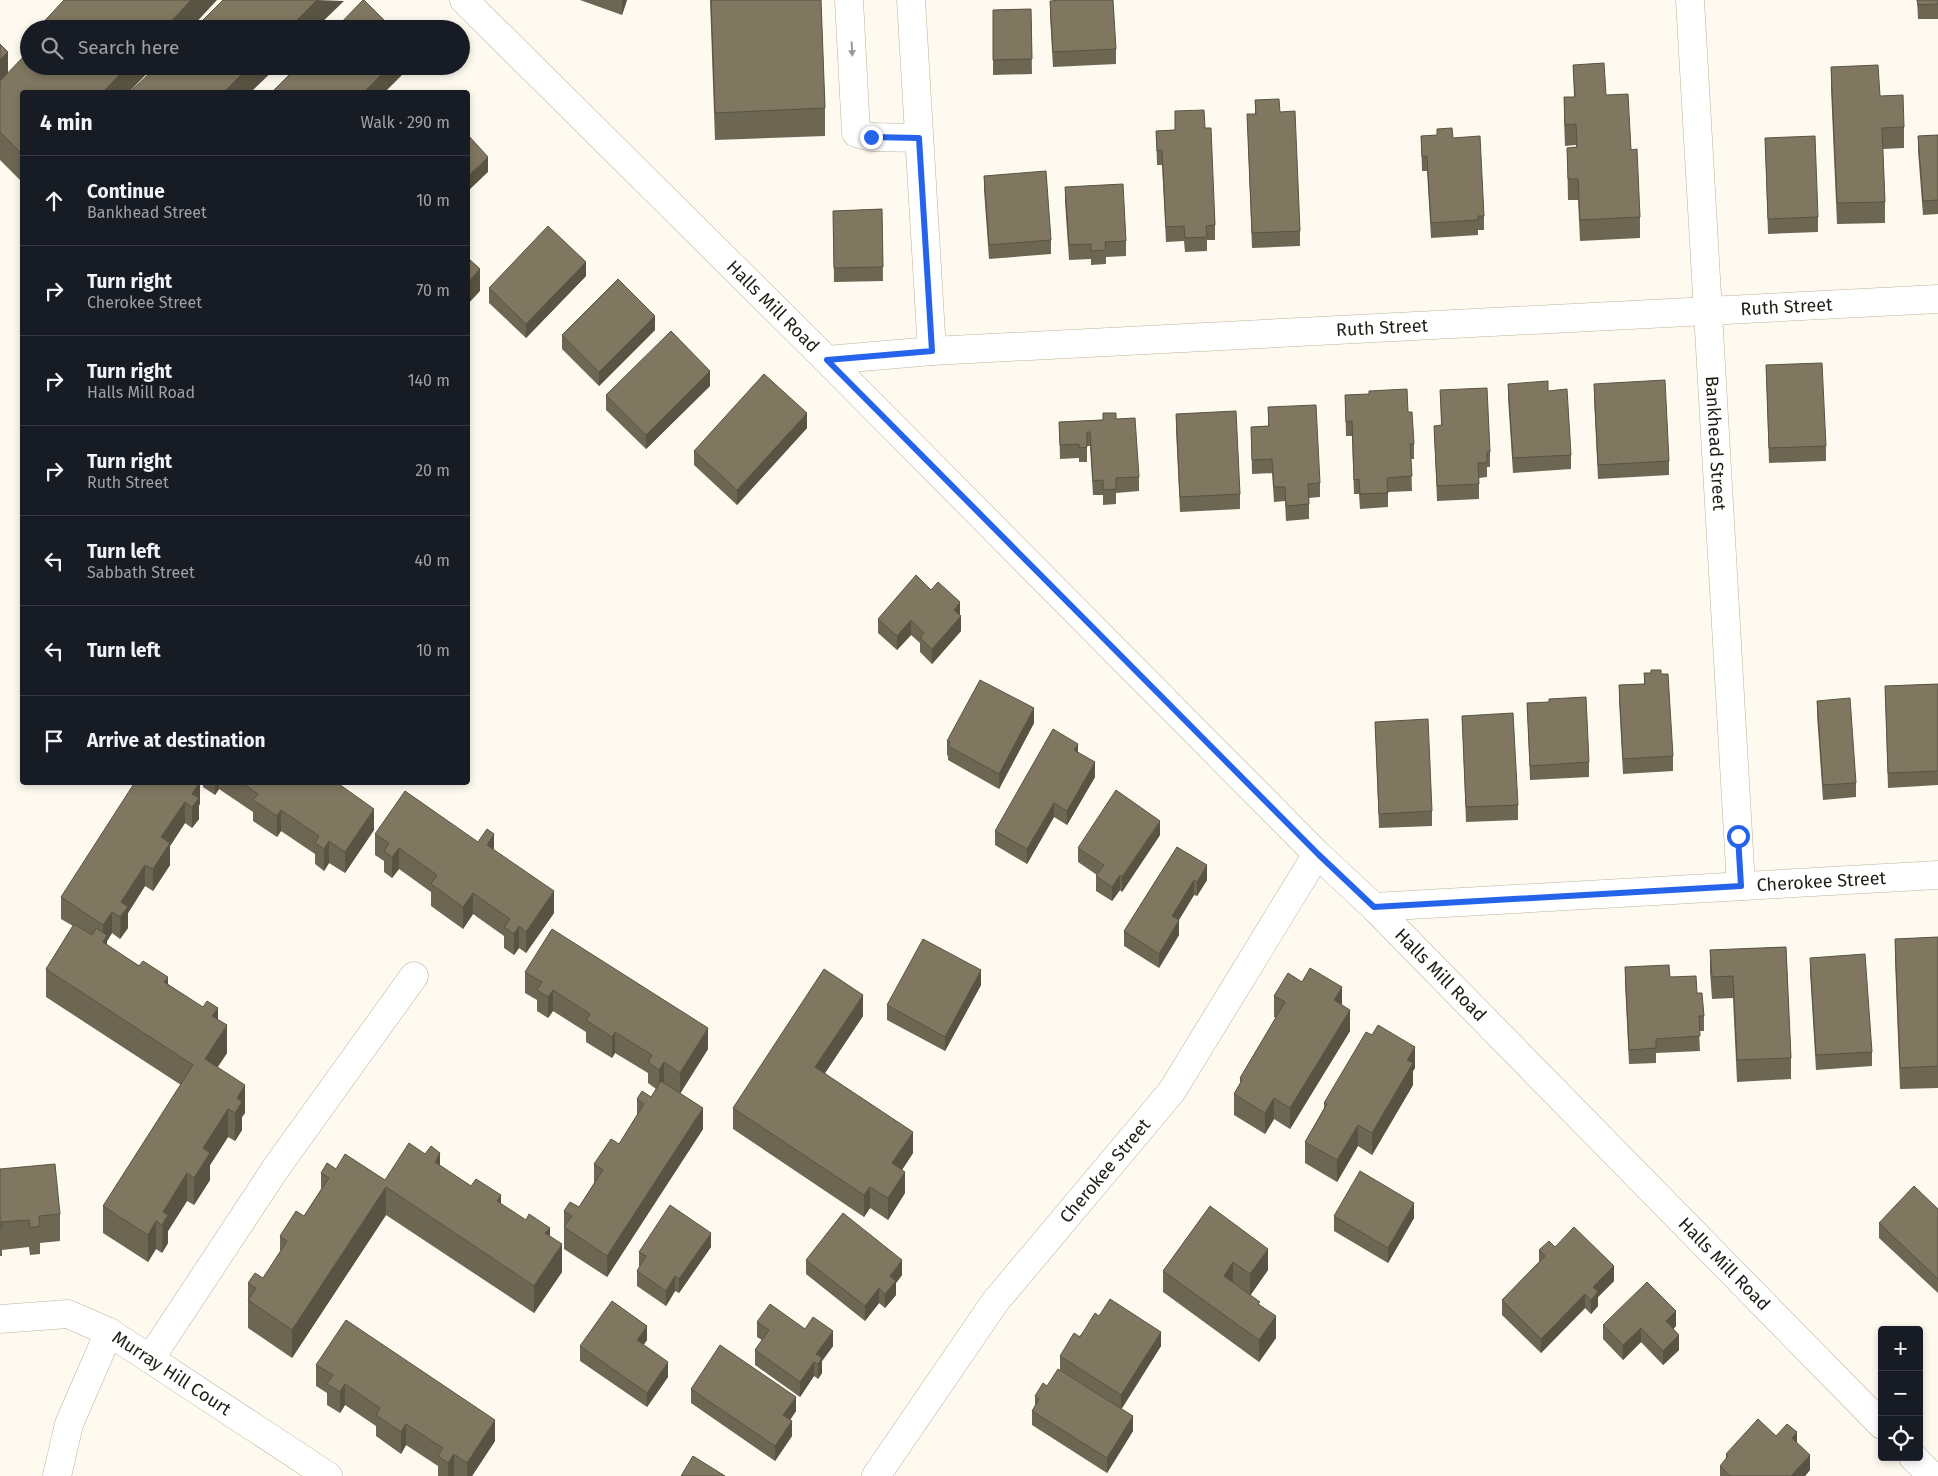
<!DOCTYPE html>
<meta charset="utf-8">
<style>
body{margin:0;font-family:"Fira Sans",sans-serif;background:#242831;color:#f1f3f6}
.controls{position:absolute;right:15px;bottom:15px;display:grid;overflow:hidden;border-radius:5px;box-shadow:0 2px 8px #0003}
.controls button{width:45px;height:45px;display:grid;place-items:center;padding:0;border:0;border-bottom:1px solid #363941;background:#171b24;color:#f1f3f6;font:25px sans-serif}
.stop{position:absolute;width:15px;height:15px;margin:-11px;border:4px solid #2563eb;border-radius:50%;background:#fff}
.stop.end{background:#2563eb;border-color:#fff;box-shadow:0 1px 5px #0008}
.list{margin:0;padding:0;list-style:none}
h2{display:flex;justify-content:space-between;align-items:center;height:65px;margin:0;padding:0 20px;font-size:21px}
h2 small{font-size:16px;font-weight:400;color:#9ea1a6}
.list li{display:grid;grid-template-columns:32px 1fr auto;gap:15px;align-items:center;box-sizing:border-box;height:90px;padding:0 20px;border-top:1px solid #363941}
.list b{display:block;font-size:19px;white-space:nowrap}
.list p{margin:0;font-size:16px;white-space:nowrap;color:#9ea1a6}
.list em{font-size:16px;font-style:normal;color:#9ea1a6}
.icon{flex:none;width:28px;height:28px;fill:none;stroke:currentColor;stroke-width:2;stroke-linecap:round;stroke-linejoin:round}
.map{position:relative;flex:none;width:1938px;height:1476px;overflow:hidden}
.search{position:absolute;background:#171b24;box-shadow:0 2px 8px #0003;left:20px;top:20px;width:450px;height:55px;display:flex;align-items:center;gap:12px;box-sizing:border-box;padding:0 18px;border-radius:28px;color:#9ea1a6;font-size:19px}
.panel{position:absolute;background:#171b24;box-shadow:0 2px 8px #0003;left:20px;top:90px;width:450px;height:695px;border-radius:5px}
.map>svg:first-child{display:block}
</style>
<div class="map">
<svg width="1938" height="1476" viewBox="0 0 1938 1476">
<rect width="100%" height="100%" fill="#fefaf0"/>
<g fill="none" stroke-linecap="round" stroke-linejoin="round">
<g stroke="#bbb29a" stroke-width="29">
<g id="minor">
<path id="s1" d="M464,0l363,360 490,494 57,53 508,518"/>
<path d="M849,0l7,133 15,4 48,1"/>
<path d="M911,0l21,351"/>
<path id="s2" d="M1690,0l51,886"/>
<path id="s3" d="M827,360l105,-9 1006,-52"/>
<path id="s4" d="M1374,907l564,-32"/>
<path id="s5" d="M0,1319l68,-5 41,18 219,144"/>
<path d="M150,1359l126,-191 138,-192"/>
<path d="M1913,1457l19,19"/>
<path d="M57,1476l12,-52 40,-92"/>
<path id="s6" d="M876,1476l119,-174 177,-211 145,-237"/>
</g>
</g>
<use href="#minor" stroke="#fff" stroke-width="28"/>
</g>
<path fill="#6d6653" d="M580,0h47l-5,15z
M710,0h111l4,108v28l-110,4z
M1917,0h21v19h-20z
M1050,1l66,48v15l-63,3 -3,-51z
M1031,9l1,65 -39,1v-65z
M0,44l8,29 21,-7h125l-25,26h-107v90l-22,-22z
M1573,65l33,30 25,55 9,67v21l-60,3 -2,-41h-10l-1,-52 9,-1v-2l-11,1 -1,-27v-22h10z
M1831,67l49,29 24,31v21l-21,1 2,53v21l-48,1 -6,-135z
M1255,100l25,12 20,119v15l-48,2 -5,-134h8z
M1205,128l10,97v15h-8v11l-22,1 -1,-11 -18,1 -4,-77h-5l-1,-34z
M1938,135v79l-15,1 -5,-64v-15z
M1421,136l32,2 31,78v14h-6v5l-47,3 -4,-67h-5z
M1765,138l53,79v15l-50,2z
M984,176l67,64v14l-62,5 -5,-69z
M1065,187l61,54v15l-20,1v7l-15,1v-6l-22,1 -4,-58z
M882,209l1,72 -49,1 -1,-71z
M586,276l-60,62 -37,-35v-15z
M655,330l-56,56 -37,-37v-14z
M1766,365l60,81v15l-57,2z
M1508,384l40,7 23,64v14l-58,4 -5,-75z
M1594,384l75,77v14l-71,4 -4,-81z
M710,386l-64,63 -40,-39v-15z
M1440,390l50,62v15h-3v10l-8,1v21l-42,2 -3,-75 7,-1z
M1345,395l63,17 6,32v15h-3l1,32 -24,1v15l-28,2 -1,-15h-5l-2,-58h-6z
M1268,407l52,76v14l-11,1v21l-23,2 -1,-20 -11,1 -2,-29 -20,1 -1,-47 17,-1z
M1176,414l64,80v15l-60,3 -4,-83z
M1116,419l23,58v14l-23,2v11l-13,1v-10h-10l-3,-49h-3v16h-8v-4l-19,1 -1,-37z
M807,428l-70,77 -43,-40v-14z
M960,616l1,15 -29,33 -12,-12v-9l-9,-8 -14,15 -19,-17v-14z
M1644,673l29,83v15l-50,3 -4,-74v-15l25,-1z
M1938,684v101l-50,3 -3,-102z
M1817,701l39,82v14l-33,3 -6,-85z
M1527,703l62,59v15l-59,3z
M1462,716l56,89v15l-52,2z
M1375,722l57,89v15l-53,2z
M1034,723l-35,66 -51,-29v-4l-1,-1v-14z
M1078,752l17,25 -28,48 -13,-8 -27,47 -32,-19v-14z
M200,782v21l-1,3v13l-7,9 -7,-5 -15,23v19l-17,26 -8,-5 -17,27v15l-8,11 -8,-6 -5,8v4l61,39 50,35 9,34 -10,14 28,46 -3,4v13l-7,11 -7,-4 -18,28v15l-16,25 -7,-4 -19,30v12l-6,10 -6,-4 -8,13 -45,-29v-27l78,-121 -135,-88v-28l27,-43 -12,-7v-22z
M203,782h133l38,48 -29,43 -16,-10 -5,8 -9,-7v-10l-34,-23 -4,6 -24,-16v-9l-34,-23 -4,6 -12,-8z
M375,834l103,8 16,8 60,63 -28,40 -7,-5 -5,7 -10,-7v-12l-31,-22 -10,15 -32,-23v-14l-32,-23 -7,9 -8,-6v-11l-9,-6z
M1160,835l-38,57 -2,-2 -8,11 -16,-10v-15l1,-1 -19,-13v-14z
M1177,847l30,33 -10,16 -3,-1 -15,25v15l-20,33 -35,-22v-15z
M1938,937v151l-38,1 -5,-129v-21z
M1786,947l5,111v21l-54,3 -4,-84 -21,1 -2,-27v-22z
M1810,958l62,94v14l-56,4 -6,-98z
M1625,967l45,10 27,16 7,23v15h-5l1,20 -44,2v10l-27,1 -4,-82z
M525,972l183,77 -28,44 23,36 -96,148 -43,-28v-38l15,-4 15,-24v-19l25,-20 18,-29v-16l14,-2 5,-8 -8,-6v-10l-33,-20 -3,5 -26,-16v-10l-33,-21 -5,7 -11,-7v-11l-12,-7z
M1302,982l40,23 8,26 -60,98 -16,-10 -9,15 -31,-19v-21l6,-10v-6l36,-60 -2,-1v-21z
M981,985l-36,66 -58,-31v-15z
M863,1016l-38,57 88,80 -11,17 3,23 -17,27 -18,-12 -6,9 -131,-88v-21z
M1415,1068l-2,3v14l-41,70 -14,-9 -21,36 -32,-19v-21l19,-34v-5z
M440,1166l31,20 30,18 49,32 12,36 -28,41 -148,-98 -94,143 -44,-30v-45l15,-5 17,-26v-16l24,-20 17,-27v-16l15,-4 49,11z
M0,1169l60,45v27l-20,2v11l-10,1 -1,-8 -27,3v6h-2z
M1210,1206l58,64 -18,25 10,10 16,33 -17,24 -96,-70v-21z
M1938,1209v84l-59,-55v-15z
M1334,1216l80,2 -26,45 -54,-32z
M711,1247l-32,46 -4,-2 -9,15 -29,-20v-15l3,-4 -1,-1v-14z
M1555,1247l59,34 -16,16v9l-7,8 -6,-6 -44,45 -39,-38v-15l37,-38v-12z
M806,1260l96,15 -6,8v12l-11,13 -6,-5 -14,18 -59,-47z
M1099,1316l62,30 -40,63 12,22 -26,42 -75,-48v-14l3,-5v-10l12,-10 42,3 -29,-19v-14z
M757,1322l48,7 28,17 -11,15v12l-4,6 -4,-3 -14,21 -45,-32v-15l7,-10 -5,-3z
M1603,1325l73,1 -3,3 6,21 -16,15 -22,-23 -18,18 -20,-21z
M647,1340l-4,5 25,32 -21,30 -67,-46v-15z
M316,1365l179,76 -23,35h-34v-10l-32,-21 -5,9 -25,-18v-10l-31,-21 -5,8 -13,-8v-12l-11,-7z
M691,1389l105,22 -6,9 2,16 -17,25 -84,-58z
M1776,1436l21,6 13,28 -5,6h-85v-10l6,-7v-5z"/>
<path fill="#595343" d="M191,0h26l-27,29h-27z
M317,0l27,1 -29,28h-27z
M622,0h5l-5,15z
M8,52v27l-8,8v-27z
M128,66h26l-25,26h-26z
M250,66h28l-27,26h-27z
M390,66h20v1l-25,25h-21z
M488,157v15l-20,19v-15z
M586,262v14l-60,62v-14z
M480,269v22l-12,13v-22z
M655,316v14l-56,56v-14z
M710,371v15l-64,63v-14z
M807,413v15l-70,77v-15z
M960,602v15l-6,-7z
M961,616v15l-29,33v-15z
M911,620v15l-14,15v-14z
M1034,708v15l-35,66v-15z
M1078,744v15l-4,-9z
M1095,762v15l-28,48v-14z
M200,782v21l-1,3v13l-7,9v-34z
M215,782h4v7l-4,6z
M185,802v21l-15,23v19l-17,26v-22l8,-32z
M1054,803v14l-27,47v-15z
M374,809v21l-29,43v-21z
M281,810v21l-4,6v-21z
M1160,821v14l-38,57v-15z
M494,834v22l-7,-11z
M329,841v22l-5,8v-22z
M399,848v21l-7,9v-21z
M145,865v21l-17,27v15l-8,11 1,-37z
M1207,865v15l-10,16v-14z
M1120,875v15l-8,11v-14z
M1194,880v15l-22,36v-15z
M554,891v22l-28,40v-21z
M473,893v21l-10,15v-22z
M112,912v21l-5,8v22l-4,-21v-17z
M1179,920v15l-20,33v-14z
M519,926v22l-5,7v-21z
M981,970v15l-36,66v-14z
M168,977v28l-4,-23z
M1342,987v22l-8,-9z
M553,990v21l-5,7v-21z
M863,995v21l-48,72v-21z
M218,1008v28l-6,-20z
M1350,1010v21l-60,98v-21z
M227,1025v28l-22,34v-28z
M708,1028v21l-28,45v-21z
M615,1032v21l-3,5v-21z
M1415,1047v21l-2,3v14l-41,70v-22l35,-73z
M664,1062v22l-5,7v-21z
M245,1085v28l-3,4v13l-7,11v-28l2,-15z
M1274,1098v21l-9,15v-21z
M703,1108v21l-96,148v-21z
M228,1109v28l-18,28v15l-16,25v-27l9,-30z
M1358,1125v21l-21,36v-22z
M913,1132v21l-21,32v-22z
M440,1153v28l-5,-19z
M905,1172v21l-17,27v-22z
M187,1173v28l-19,30v12l-6,10 1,-41z
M386,1187v28l-94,143v-28z
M870,1187v21l-6,9v-22z
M501,1195v28l-4,-22z
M1414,1203v15l-26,45v-15z
M156,1221v28l-8,13v-27z
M550,1228v27l-5,-22z
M711,1233v14l-32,46v-14z
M562,1244v28l-28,41v-27z
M1268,1249v21l-18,26v-22z
M902,1260v15l-6,8v12l-11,13v-14l5,-18z
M1233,1262v22l-9,-8z
M1614,1266v15l-16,16v9l-7,8v-14l2,-13z
M675,1276v15l-9,15v-15z
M879,1288v15l-14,18v-15z
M1585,1294v14l-44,45v-14z
M1676,1311v15l-10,10v-15z
M1276,1316v22l-17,24v-22z
M647,1326v14l-10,15v-15z
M1641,1328v14l-18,18v-15z
M833,1331v15l-11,15v12l-4,6v-15l-2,-10z
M1161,1332v14l-40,64v-15z
M1679,1335v15l-16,15v-14z
M668,1362v15l-21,30v-14z
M814,1362v14l-14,21v-15z
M345,1384v21l-5,8v-21z
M796,1397v14l-13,19v-15z
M1133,1416v15l-26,42v-15z
M495,1420v21l-23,35h-5v-13z
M792,1421v15l-17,25v-15z
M406,1424v21l-5,9v-22z
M1797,1432v15l-5,-9z
M454,1454v22h-6v-13z
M1810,1455v15l-5,6h-14z"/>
<path fill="#7f7760" stroke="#595343" d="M64,0h127l-28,29h-126z
M223,0h94l-29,29h-94z
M363,0h1l29,29h-58z
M711,0h110l4,108 -110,5z
M1062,0h51l3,49 -63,3 -3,-51z
M1917,0h21v4l-20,1z
M1031,9l1,50 -39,1v-50z
M0,44l8,8 -8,8z
M29,51v15h99l-25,26h-81v62l-22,-22v-51z
M1604,63l2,32 22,-1 3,56 6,-1 3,68 -60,3 -2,-41h-10l-1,-31 10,-1 -1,-23 -11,1 -1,-28h11l-2,-32z
M1878,65l2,31 23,-1 1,32 -22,1 3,74 -48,1 -6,-136z
M157,66h93l-26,26h-94z
M298,66h92l-26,26h-92z
M1279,99l1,13 15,-1 5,120 -48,2 -5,-119h9l-1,-14z
M1204,110l1,18h6l4,97 -9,1 1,11 -22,1 -1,-12 -18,1 -4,-77 -5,1 -1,-20 19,-1v-19z
M1452,128l1,10 27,-2 4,80h-6v4l-47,3 -4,-67 -5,1 -1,-21 16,-1v-6z
M468,135l20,22 -20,19z
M1938,135v65l-15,1 -5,-65z
M1815,136l3,81 -50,2 -3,-81z
M1046,171l5,69 -62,5 -5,-69z
M1123,184l3,57 -21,1 1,8 -15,1v-7l-22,1 -4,-58z
M882,209l1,58 -49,1 -1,-57z
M548,226l38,36 -60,62 -37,-36z
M468,258l12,11 -12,13z
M618,279l37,37 -56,56 -37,-37z
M671,331l39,40 -64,64 -40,-40z
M1822,363l4,83 -57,2 -3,-83z
M764,374l43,39 -70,77 -43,-39z
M1665,380l4,81 -71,4 -4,-81z
M1548,381v10l19,-2 4,66 -58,3 -5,-74z
M1487,388l3,64h-3v11h-9l1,21 -42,2 -3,-60 8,-1 -2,-35z
M1407,389l1,23h4l2,32h-4l2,32 -25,2 1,15 -28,1 -1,-15 -5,1 -2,-59 -6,1 -1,-27 24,-1v-3z
M1316,405l4,78 -12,1 1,20 -23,2 -1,-19h-11l-2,-28 -20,1 -1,-33 18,-1 -1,-19z
M1236,411l4,83 -60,3 -4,-83z
M1103,413h13v6l19,-1 4,59 -23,1v11l-13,1v-10l-10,1 -3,-49h-3v15l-8,1v-4l-19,1 -1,-23 44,-2z
M916,575l15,15 7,-8 22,20 -6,8 7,6 -29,33 -12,-11 4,-5 -13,-13 -14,16 -19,-17z
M1651,670h10v4h7l5,82 -50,3 -4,-74 26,-1 -1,-11h7z
M980,680l54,28 -35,66 -51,-28 2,-4 -3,-1z
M1938,684v87l-50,2 -3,-87z
M1586,697l3,65 -59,4 -3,-63 22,-1v-3z
M1850,698l6,85 -33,2 -6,-84z
M1513,713l5,92 -52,2 -4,-91z
M1428,719l4,92 -53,3 -4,-92z
M1053,729l25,15 -4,6 21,12 -28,49 -13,-8 -27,46 -32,-18z
M135,782h65l-8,12 7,4 -7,9 -7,-5 -24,35 9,6 -17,26 -8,-4 -24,37 7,5 -8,10 -8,-5 -9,13 -42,-28z
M241,782h95l38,27 -29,43 -16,-11 -5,8 -9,-6 4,-7 -38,-26 -4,6 -24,-16 5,-6z
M1116,790l44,31 -38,56 -2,-2 -8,12 -16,-11 8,-11 -26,-17z
M405,791l73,51 9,-13 7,5 -7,11 67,46 -28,41 -7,-6 -5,8 -10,-7 6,-8 -37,-26 -10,14 -32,-23 6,-9 -38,-27 -7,9 -8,-6 5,-8 -14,-9z
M1177,847l30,18 -10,17 -3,-2 -22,36 7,4 -20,34 -35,-23z
M74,924l18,11 4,-7 11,7 -4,7 36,24 4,-5 25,16 -4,5 39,25 4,-6 11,7 -6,8 15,9 -22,34 40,26 -8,13 5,4 -7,11 -7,-4 -25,39 7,5 -16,25 -7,-5 -24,39 5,3 -6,10 -6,-4 -8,14 -45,-29 90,-141 -147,-96z
M552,929l156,99 -28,45 -16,-11 -5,8 -11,-8 4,-7 -37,-23 -3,5 -26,-17 4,-6 -37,-24 -5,7 -11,-7 5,-8 -17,-10z
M1938,937v129l-38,2 -5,-129z
M923,939l58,31 -36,67 -58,-32z
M1786,947l5,111 -54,2 -4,-84 -21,1 -2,-27z
M1865,954l7,98 -56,3 -6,-97z
M1669,965l1,12 26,-1 1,17h5l2,23h-5l1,20 -44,3v9l-27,2 -4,-83z
M1310,968l32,19 -8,13 16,10 -60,98 -16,-10 -9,15 -31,-19 8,-14 -2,-2 45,-76 -11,-6 14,-23 14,9z
M824,969l39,26 -48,72 98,65 -21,31 13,9 -17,26 -18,-11 -6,8 -131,-87z
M1378,1025l37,22 -8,13 6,3 -41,70 -14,-8 -21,35 -32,-18 22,-38 -3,-1 42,-71 6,3z
M661,1081l42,27 -96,148 -43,-29 8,-11 -8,-5 6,-9 9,5 24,-37 -9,-6 17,-25 8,5 25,-40 -7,-5 5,-8 9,6z
M409,1143l16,11 6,-8 9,7 -5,9 36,24 5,-7 25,16 -4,6 29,19 3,-6 21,14 -5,5 17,11 -28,42 -148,-99 -94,143 -44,-30 8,-12 -8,-5 7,-10 8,5 24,-37 -7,-5 16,-25 8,5 25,-38 -8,-5 6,-10 9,6 9,-15 40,26z
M55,1164l5,50 -21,2 1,10 -10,2 -1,-8 -28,2 1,6 -2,1v-60z
M1360,1171l54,32 -26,45 -54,-32z
M1914,1186l24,23v70l-59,-56z
M670,1205l41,28 -32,46 -4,-3 -9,15 -29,-20 9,-15 -7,-4z
M1210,1206l58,43 -18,25 -17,-12 -9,14 36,26 -2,2 18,12 -17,24 -96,-69z
M843,1213l59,47 -12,16 6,5 -11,13 -6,-6 -14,18 -59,-46z
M1574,1227l40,39 -21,21 5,5 -7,8 -6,-6 -44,45 -39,-39 43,-44 -6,-6 10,-9 6,6z
M1647,1282l29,29 -10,10 13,14 -16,16 -22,-23 -18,17 -20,-20z
M1110,1299l51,33 -40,63 -61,-39 14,-23 6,4 15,-24 4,3z
M612,1301l35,25 -10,14 31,22 -21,31 -67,-47z
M770,1304l35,25 8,-12 20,14 -17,23 6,4 -4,6 -4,-2 -14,20 -45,-32 14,-20 -12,-8z
M346,1320l149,100 -28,43 -13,-9 -6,9 -10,-7 5,-8 -37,-24 -5,8 -25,-17 4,-7 -35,-24 -5,8 -13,-8 6,-9 -17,-10z
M720,1345l76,52 -13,18 9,6 -17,25 -84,-57z
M1058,1369l75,47 -26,42 -75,-47 7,-12 -4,-3 8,-13 4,3z
M1758,1419l18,17 11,-12 10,8 -5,6 18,17 -19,21h-61l-10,-10 8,-10 -2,-2z
M693,1456l32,20h-44z"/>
<defs><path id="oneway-solid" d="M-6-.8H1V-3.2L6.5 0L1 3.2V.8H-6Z" transform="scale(1.25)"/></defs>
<use fill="#9b9995" href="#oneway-solid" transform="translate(852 49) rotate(87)"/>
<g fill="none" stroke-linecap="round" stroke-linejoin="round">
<path stroke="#2563eb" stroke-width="6" d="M871,137l48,1 13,213 -105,9 491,494 56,53 367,-21 -3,-50"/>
</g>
<g text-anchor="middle" stroke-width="4" stroke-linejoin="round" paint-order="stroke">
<g font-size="18" fill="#201d14" stroke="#fefaf0">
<text dy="6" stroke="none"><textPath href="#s1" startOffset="435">Halls Mill Road</textPath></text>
<text dy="6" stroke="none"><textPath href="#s3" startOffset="961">Ruth Street</textPath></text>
<text dy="6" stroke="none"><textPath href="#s3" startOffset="556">Ruth Street</textPath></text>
<text dy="6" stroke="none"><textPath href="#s2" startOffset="444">Bankhead Street</textPath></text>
<text dy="6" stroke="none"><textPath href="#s4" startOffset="448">Cherokee Street</textPath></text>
<text dy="6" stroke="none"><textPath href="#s1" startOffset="1380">Halls Mill Road</textPath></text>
<text dy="6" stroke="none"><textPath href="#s6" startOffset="382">Cherokee Street</textPath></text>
<text dy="6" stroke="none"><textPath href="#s1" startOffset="1785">Halls Mill Road</textPath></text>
<text dy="6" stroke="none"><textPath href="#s5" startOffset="188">Murray Hill Court</textPath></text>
</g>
</g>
</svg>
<div class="controls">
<button>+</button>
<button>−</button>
<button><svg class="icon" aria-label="locate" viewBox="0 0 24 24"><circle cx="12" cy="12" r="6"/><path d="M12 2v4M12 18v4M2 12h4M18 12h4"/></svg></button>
</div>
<div class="stop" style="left:1738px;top:836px"></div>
<div class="stop end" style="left:871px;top:137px"></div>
<div class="search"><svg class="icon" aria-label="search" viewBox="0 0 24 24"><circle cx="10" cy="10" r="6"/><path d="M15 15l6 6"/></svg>Search here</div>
<section class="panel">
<h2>4 min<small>Walk · 290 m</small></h2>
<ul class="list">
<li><svg class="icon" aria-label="ahead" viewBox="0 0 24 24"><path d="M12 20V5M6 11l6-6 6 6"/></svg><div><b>Continue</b><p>Bankhead Street</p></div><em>10 m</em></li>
<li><svg class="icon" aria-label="right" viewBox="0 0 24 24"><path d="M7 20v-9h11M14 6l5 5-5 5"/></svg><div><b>Turn right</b><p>Cherokee Street</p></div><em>70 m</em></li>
<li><svg class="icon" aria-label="right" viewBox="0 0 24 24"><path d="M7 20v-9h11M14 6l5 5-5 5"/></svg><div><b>Turn right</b><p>Halls Mill Road</p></div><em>140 m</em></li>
<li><svg class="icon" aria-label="right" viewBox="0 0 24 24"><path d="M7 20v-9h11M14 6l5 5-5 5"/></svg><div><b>Turn right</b><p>Ruth Street</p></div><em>20 m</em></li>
<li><svg class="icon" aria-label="left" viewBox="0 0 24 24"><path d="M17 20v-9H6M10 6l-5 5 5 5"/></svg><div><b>Turn left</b><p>Sabbath Street</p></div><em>40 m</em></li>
<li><svg class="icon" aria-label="left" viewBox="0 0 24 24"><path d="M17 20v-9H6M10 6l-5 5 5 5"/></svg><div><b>Turn left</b></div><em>10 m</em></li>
<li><svg class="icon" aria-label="arrive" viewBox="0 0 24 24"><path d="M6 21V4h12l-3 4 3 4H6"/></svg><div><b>Arrive at destination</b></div></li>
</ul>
</section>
</div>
